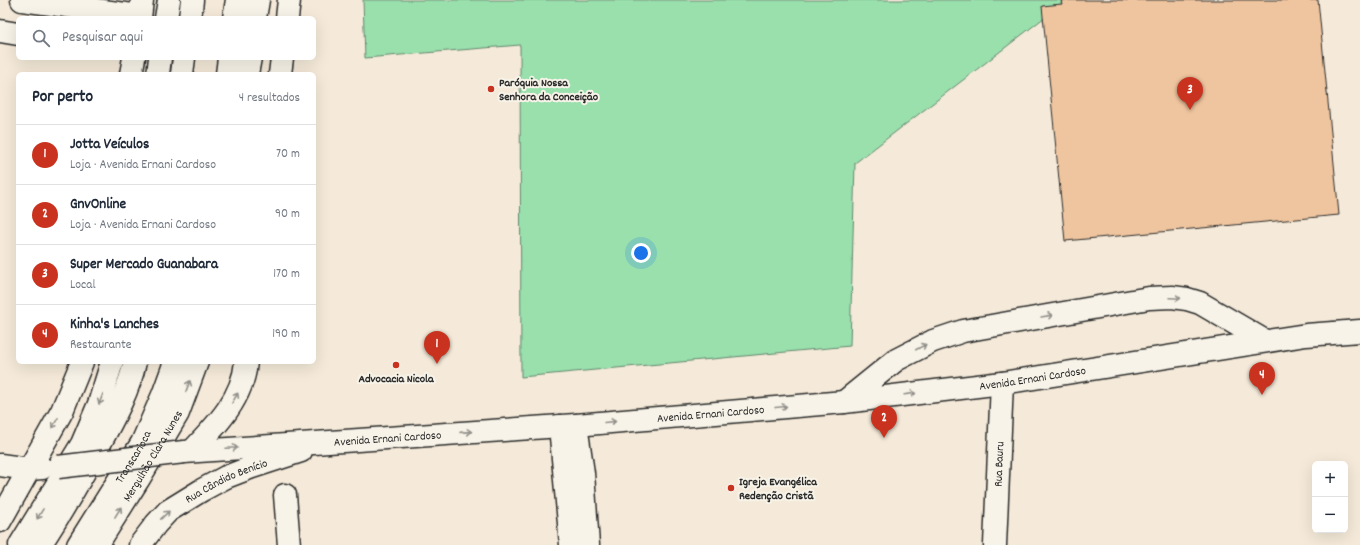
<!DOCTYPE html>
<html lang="pt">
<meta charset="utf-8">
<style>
body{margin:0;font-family:Dekko,sans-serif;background:#f6f6f7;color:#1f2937}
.controls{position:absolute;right:12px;bottom:12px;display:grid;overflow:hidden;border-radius:6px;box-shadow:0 4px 16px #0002}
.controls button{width:36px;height:36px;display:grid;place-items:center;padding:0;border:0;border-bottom:1px solid #e0e1e3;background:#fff;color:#1f2937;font:20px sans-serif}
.you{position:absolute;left:641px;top:253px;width:14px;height:14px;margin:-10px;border:3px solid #fff;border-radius:50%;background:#1a73e8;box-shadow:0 0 0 6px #1a73e833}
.badge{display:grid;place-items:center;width:26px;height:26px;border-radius:50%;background:#c8321e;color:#fff;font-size:13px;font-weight:700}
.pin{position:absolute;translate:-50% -33px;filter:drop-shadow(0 1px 2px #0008)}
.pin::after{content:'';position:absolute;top:21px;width:14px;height:12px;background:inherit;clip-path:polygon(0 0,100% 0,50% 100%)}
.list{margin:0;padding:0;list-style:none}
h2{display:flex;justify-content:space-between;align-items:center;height:52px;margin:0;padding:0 16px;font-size:17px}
h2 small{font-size:13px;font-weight:400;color:#747a83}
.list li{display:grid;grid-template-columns:26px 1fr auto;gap:12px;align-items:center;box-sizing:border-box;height:60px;padding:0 16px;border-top:1px solid #e0e1e3}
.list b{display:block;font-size:15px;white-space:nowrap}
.list p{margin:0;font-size:13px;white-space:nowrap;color:#747a83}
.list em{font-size:13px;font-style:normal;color:#747a83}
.icon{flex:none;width:22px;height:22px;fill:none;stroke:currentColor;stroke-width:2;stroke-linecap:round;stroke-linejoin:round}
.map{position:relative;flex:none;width:1360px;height:545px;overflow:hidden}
.search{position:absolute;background:#fff;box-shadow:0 4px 16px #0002;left:16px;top:16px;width:300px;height:44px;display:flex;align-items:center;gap:10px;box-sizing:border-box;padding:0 14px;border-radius:6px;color:#747a83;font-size:15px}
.panel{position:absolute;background:#fff;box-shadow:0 4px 16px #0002;left:16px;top:72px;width:300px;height:292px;border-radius:6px}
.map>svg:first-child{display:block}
</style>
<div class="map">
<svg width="1360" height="545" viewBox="0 0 1360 545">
<rect width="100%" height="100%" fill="#f5ead9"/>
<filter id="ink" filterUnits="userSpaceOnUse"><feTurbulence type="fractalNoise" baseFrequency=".025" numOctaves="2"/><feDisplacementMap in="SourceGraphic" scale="8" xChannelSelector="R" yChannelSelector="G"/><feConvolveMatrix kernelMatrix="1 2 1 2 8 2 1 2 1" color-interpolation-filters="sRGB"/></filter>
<g filter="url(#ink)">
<path fill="#99e0ad" stroke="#62866c" d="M363,0h698l1,4 -207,159 -5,183 -329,31 -1,-332 -155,13z"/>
<path fill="#efc59f" stroke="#2b2b2b" d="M1061,0h257l21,215 -274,26 -23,-235 20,-2z"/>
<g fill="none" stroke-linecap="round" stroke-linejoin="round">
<g stroke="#2b2b2b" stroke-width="25">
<g id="minor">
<path d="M22,0l118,16"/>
<path d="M190,18l2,-18"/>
<path d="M234,18l3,-18"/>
<path d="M0,31l18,3"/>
<path d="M182,74l2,-16"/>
<path d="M227,74l2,-16"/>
<path d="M844,402l52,-42 37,-19 30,-10 186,-33 23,-1 15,2 13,4 65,38"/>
<path d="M576,425l7,48 5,72"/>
<path d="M560,426l11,119"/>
<path d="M285,495l4,50"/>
<path d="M40,545c21,-32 40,-65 58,-98 15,-28 30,-54 37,-85"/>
<path id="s1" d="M78,545l64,-102 21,-48 12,-33"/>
<path id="s2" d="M995,545l7,-162"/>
</g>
</g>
<g stroke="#2b2b2b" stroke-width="25">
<g id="major">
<path d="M140,18l2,-18"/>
<path d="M166,18l3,-18"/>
<path d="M255,18l3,-18"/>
<path d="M287,18l2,-18"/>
<path d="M131,74l3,-16"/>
<path d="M158,74l2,-16"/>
<path d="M247,74l3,-16"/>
<path d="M280,74l2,-16"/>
<path d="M193,450c24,-25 50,-52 53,-88"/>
<path id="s3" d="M184,452l392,-27 268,-23 158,-19 304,-48 54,-4"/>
<path d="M0,465l29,4 13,-1"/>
<path d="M0,521l62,-110 20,-49"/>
<path d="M20,545l62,-101 17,-40 13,-42"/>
<path id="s4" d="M97,545l41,-65 40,-67 19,-51"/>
<path id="s5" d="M140,545l16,-21 12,-13 34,-21 24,-13 26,-10 49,-16"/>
</g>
</g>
<use href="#minor" stroke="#f7f3e8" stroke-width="22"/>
<use href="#major" stroke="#f7f3e8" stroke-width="22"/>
<g stroke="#2b2b2b" stroke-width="25" stroke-linecap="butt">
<path id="major-bridge" d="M58,467l126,-15"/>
</g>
<use href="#major-bridge" stroke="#f7f3e8" stroke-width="22"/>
</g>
<defs><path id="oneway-shaft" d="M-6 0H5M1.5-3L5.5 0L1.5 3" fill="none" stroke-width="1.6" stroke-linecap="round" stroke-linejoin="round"/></defs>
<g stroke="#918f8a">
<use href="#oneway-shaft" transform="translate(1175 298) rotate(3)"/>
<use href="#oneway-shaft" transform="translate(1047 316) rotate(-10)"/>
<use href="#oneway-shaft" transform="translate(921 347) rotate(-28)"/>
<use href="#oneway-shaft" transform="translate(188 386) rotate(-69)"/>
<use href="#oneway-shaft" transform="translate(910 394) rotate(-7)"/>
<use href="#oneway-shaft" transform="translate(235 398) rotate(-60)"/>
<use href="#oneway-shaft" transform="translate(101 399) rotate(111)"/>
<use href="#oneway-shaft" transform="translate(781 407) rotate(-5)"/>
<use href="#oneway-shaft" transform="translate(610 422) rotate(-5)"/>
<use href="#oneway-shaft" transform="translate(55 423) rotate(120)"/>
<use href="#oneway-shaft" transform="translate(466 432) rotate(-4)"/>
<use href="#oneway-shaft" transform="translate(232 448) rotate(-3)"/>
<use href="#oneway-shaft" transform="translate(118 512) rotate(-58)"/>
<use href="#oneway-shaft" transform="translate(40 514) rotate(121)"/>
<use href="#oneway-shaft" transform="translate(165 515) rotate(-44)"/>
</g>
</g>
<g fill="#c8321e" stroke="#f7f3e8" stroke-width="1.5">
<circle cx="491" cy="89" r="4"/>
<circle cx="396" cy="365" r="4"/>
<circle cx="731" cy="488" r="4"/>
</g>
<g text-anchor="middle" stroke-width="4" stroke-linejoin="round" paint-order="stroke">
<g font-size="12" font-weight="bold" fill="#2b2b2b" stroke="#f7f3e8" text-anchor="start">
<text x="499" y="86">Paróquia Nossa<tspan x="499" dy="14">Senhora da Conceição</tspan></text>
<text x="396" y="382" text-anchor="middle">Advocacia Nicola</text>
<text x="739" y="485">Igreja Evangélica<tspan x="739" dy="14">Redenção Cristã</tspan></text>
</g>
<g font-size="12" fill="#2b2b2b" stroke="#f7f3e8">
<text dy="4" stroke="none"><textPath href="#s3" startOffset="852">Avenida Ernani Cardoso</textPath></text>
<text dy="4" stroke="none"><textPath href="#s3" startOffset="528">Avenida Ernani Cardoso</textPath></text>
<text dy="4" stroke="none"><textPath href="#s3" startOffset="204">Avenida Ernani Cardoso</textPath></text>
<text dy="4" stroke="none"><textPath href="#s1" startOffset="104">Transcarioca</textPath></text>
<text dy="4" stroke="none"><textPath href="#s4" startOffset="105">Mergulhão Clara Nunes</textPath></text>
<text dy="4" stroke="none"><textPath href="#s2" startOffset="81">Rua Bauru</textPath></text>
<text dy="4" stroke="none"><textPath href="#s5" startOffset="110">Rua Cândido Benício</textPath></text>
</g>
</g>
</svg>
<div class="controls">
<button>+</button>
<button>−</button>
</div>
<div class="you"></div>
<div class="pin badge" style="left:437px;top:364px">1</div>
<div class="pin badge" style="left:884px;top:438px">2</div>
<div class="pin badge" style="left:1190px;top:110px">3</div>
<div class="pin badge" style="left:1262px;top:395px">4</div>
<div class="search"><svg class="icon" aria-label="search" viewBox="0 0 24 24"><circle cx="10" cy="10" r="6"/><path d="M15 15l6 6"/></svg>Pesquisar aqui</div>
<section class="panel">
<h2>Por perto<small>4 resultados</small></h2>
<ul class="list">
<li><span class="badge">1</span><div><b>Jotta Veículos</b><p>Loja · Avenida Ernani Cardoso</p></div><em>70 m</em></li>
<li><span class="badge">2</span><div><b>GnvOnline</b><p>Loja · Avenida Ernani Cardoso</p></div><em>90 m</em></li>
<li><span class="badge">3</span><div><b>Super Mercado Guanabara</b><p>Local</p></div><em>170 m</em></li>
<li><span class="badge">4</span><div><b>Kinha's Lanches</b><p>Restaurante</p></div><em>190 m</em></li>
</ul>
</section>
</div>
